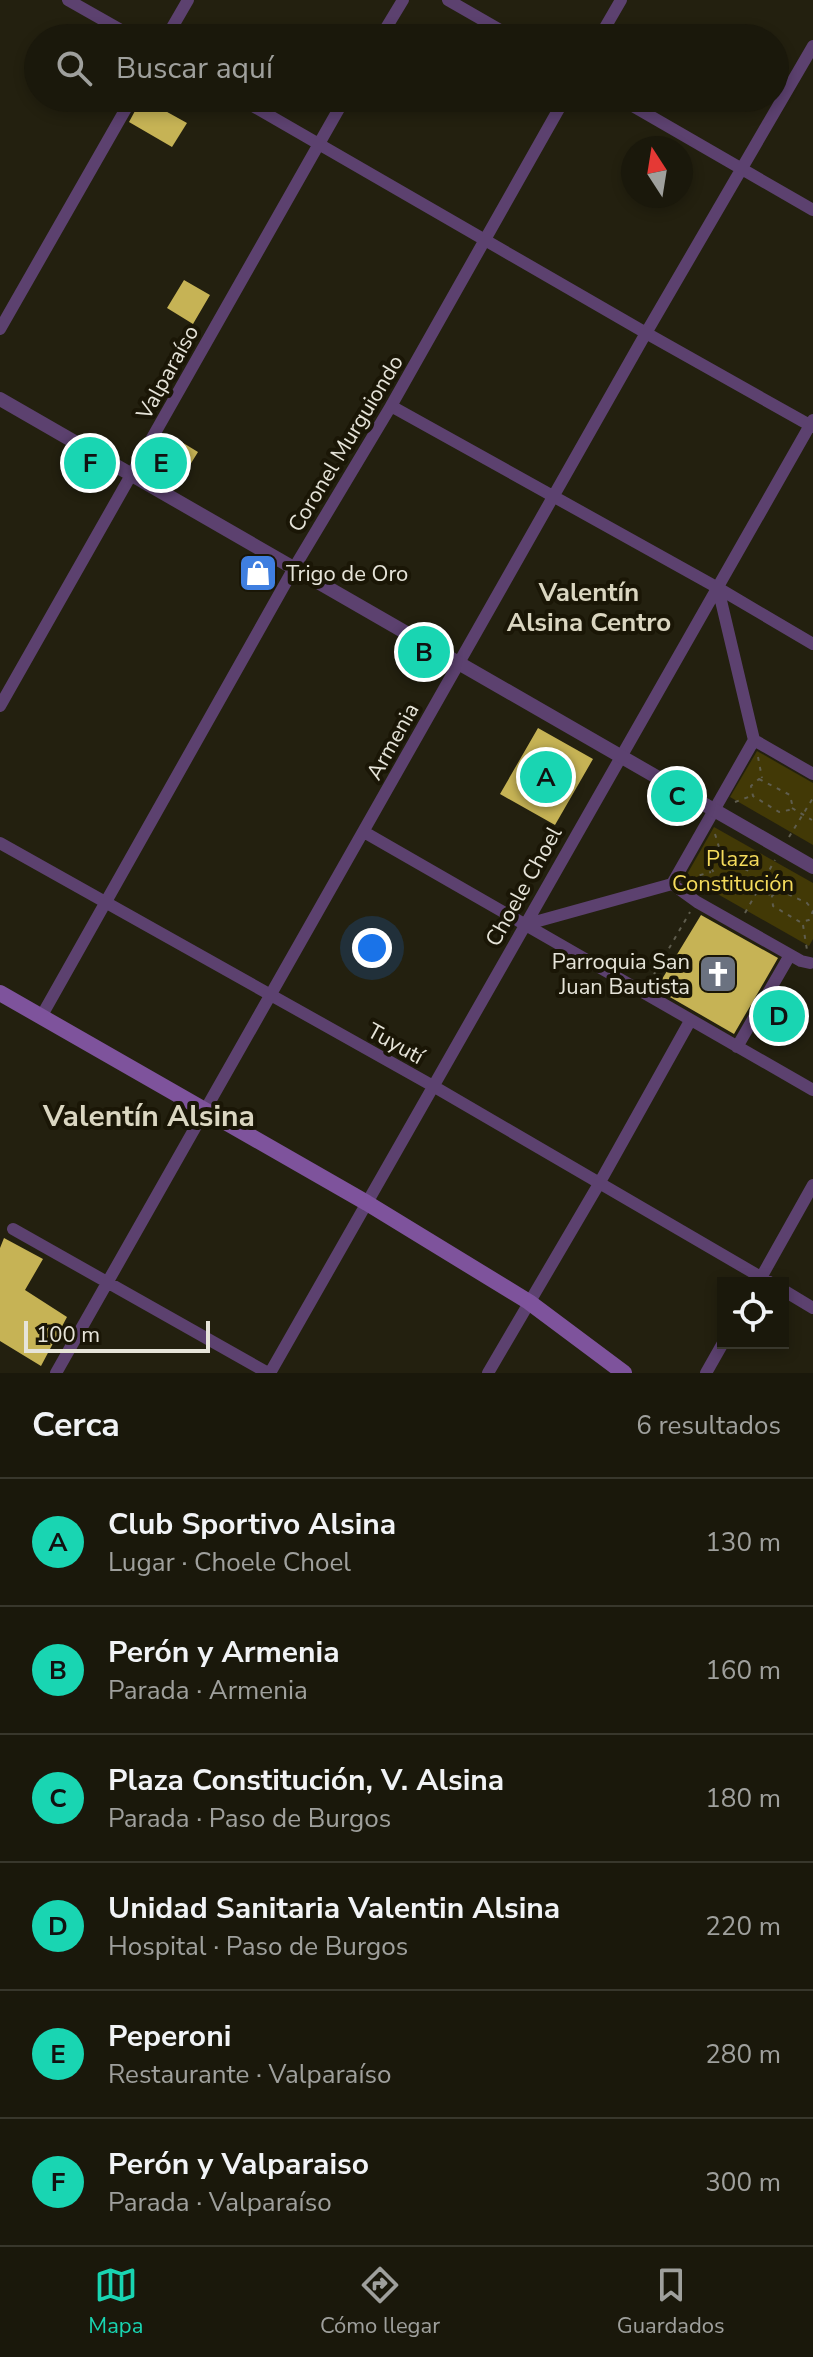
<!DOCTYPE html>
<html lang="es">
<meta charset="utf-8">
<style>
body{margin:0;font-family:"Nunito Sans",sans-serif;background:#272519;color:#f1f3f6}
.controls{position:absolute;right:24px;bottom:24px;display:grid;overflow:hidden;border-radius:0px;box-shadow:0 4px 12px #0003}
.controls button{width:72px;height:72px;display:grid;place-items:center;padding:0;border:0;border-bottom:2px solid #38372c;background:#1a180b;color:#f1f3f6;font:40px sans-serif}
.compass{position:absolute;left:621px;top:136px;width:72px;height:72px;border-radius:50%;background:#1a180b;box-shadow:0 4px 12px #0003;rotate:348deg}
.scale{position:absolute;left:24px;bottom:20px;width:186px;box-sizing:border-box;padding-left:8px;border:4px solid #e6e4d9;border-top:0;font-size:22px;line-height:28px;white-space:nowrap;color:#e6e4d9;-webkit-text-stroke:6px #1a1606;paint-order:stroke}
.you{position:absolute;left:372px;top:948px;width:28px;height:28px;margin:-20px;border:6px solid #fff;border-radius:50%;background:#1a73e8;box-shadow:0 0 0 12px #1a73e833}
.badge{display:grid;place-items:center;width:52px;height:52px;border-radius:50%;background:#19d5b2;color:#111;font-size:26px;font-weight:700}
.pin{position:absolute;translate:-50% -50%;border:4px solid #fff;box-shadow:0 2px 8px #0006}
.list{margin:0;padding:0;list-style:none}
h2{display:flex;justify-content:space-between;align-items:center;height:104px;margin:0;padding:0 32px;font-size:34px}
h2 small{font-size:26px;font-weight:400;color:#9fa09d}
.list li{display:grid;grid-template-columns:52px 1fr auto;gap:24px;align-items:center;box-sizing:border-box;height:128px;padding:0 32px;border-top:2px solid #38372c}
.list b{display:block;font-size:30px;white-space:nowrap}
.list p{margin:0;font-size:26px;white-space:nowrap;color:#9fa09d}
.list em{font-size:26px;font-style:normal;color:#9fa09d}
.icon{flex:none;width:44px;height:44px;fill:none;stroke:currentColor;stroke-width:2;stroke-linecap:round;stroke-linejoin:round}
.map{position:relative;flex:none;width:813px;height:1373px;overflow:hidden}
.search{position:absolute;background:#1a180b;box-shadow:0 4px 12px #0003;left:24px;right:24px;top:24px;height:88px;display:flex;align-items:center;gap:20px;box-sizing:border-box;padding:0 28px;border-radius:44px;color:#9fa09d;font-size:30px}
.sheet{height:872px;background:#1a180b}
nav{display:flex;justify-content:space-around;align-items:center;box-sizing:border-box;height:112px;border-top:2px solid #38372c;background:#1a180b;font-size:22px;color:#9fa09d}
nav a{display:grid;justify-items:center;gap:4px}
nav .on{color:#19d5b2}
.map>svg:first-child{display:block}
</style>
<div class="map">
<svg width="813" height="1373" viewBox="0 0 813 1373">
<rect width="100%" height="100%" fill="#23200f"/>
<path fill="#423906" d="M757,751l56,32v62l-83,-48z
M714,827l99,56v56l-4,7 -123,-70z"/>
<path fill="#c6b355" d="M142,98l45,25 -15,24 -43,-25z
M184,280l26,15 -17,29 -26,-16z
M170,435l28,17 -18,29 -27,-16z
M538,728l55,31 -38,66 -55,-31z
M701,915l77,43 -44,76 -78,-45z
M4,1238l39,21 -18,31 42,27 -26,49 -41,-25v-93z"/>
<g fill="none" stroke-linecap="round" stroke-linejoin="round">
<path stroke="#5f5d4e" stroke-width="2" stroke-dasharray="4 6" stroke-linecap="butt" d="M758,757l4,21
M759,779l31,16 2,9 -3,6 -10,2 -26,-16 -2,-10z
M735,802l16,-6
M792,808l20,12
M715,834l6,20
M789,837l24,-39
M718,855l31,16 2,9 -3,6c-14,4 -38,-9 -38,-24z
M690,878l21,-6
M751,884l19,11
M779,890l28,13 6,8 -4,9 -9,2 -27,-16 -1,-10z
M745,913l30,-53
M803,925l4,25
M649,983l41,-71"/>
<path stroke="#5c416f" stroke-width="12" d="M68,0l67,38
M448,0l66,38
M166,38l22,-38
M380,38l23,-38
M599,38l22,-38
M239,98l407,235 167,94
M619,98l194,112
M0,329l132,-231
M391,406l327,182 95,56
M718,588l36,152
M0,706l345,-608
M754,740l59,34
M364,832l449,258
M0,843l433,243 338,197
M672,884l82,-144
M672,884l25,18 104,59 9,2
M524,925l148,-41
M41,1017l253,-449 97,-162 174,-308
M737,1047l53,-92
M13,1229l255,144
M758,1283l55,-98
M783,1290l30,18
M56,1373l590,-1040 167,-287
M270,1373l543,-953
M488,1373l112,-191 90,-161
M706,1373l17,-30"/>
<path stroke="#5c416f" stroke-width="14" d="M0,399l813,468"/>
<path stroke="#7e539c" stroke-width="16" d="M0,993l367,210 162,99 95,71"/>
</g>
<defs>
<g id="shop-square" transform="scale(2)"><rect x="-9" y="-9" width="18" height="18" rx="4" fill="#3f7fe0" stroke="#1a1606"/><path d="M-5-2.5h2.3a2.7 3.5 0 0 1 5.4 0H5L5.5 6h-11ZM-1.5-2.5h3a1.5 2.3 0 0 0-3 0Z" fill="#fff"/></g>
<g id="church-square" transform="scale(2)"><rect x="-9" y="-9" width="18" height="18" rx="4" fill="#6b7280" stroke="#1a1606"/><path d="M-1.2-6h2.4v3.5h3.3v2.4h-3.3V6h-2.4V-.1h-3.3v-2.4h3.3Z" fill="#fff"/></g>
</defs>
<g fill-rule="evenodd">
<use href="#shop-square" x="258" y="573"/>
<use href="#church-square" x="718" y="974"/>
</g>
<g text-anchor="middle" stroke-width="8" stroke-linejoin="round" paint-order="stroke">
<g font-size="22" fill="#e6e4d9" stroke="#1a1606">
<text transform="translate(167 372) rotate(-61)" y="8">Valparaíso</text>
<text transform="translate(345 443) rotate(-59)" y="8">Coronel Murguiondo</text>
<text transform="translate(392 741) rotate(-61)" y="8">Armenia</text>
<text transform="translate(523 886) rotate(-61)" y="8">Choele Choel</text>
<text transform="translate(396 1043) rotate(29)" y="8">Tuyutí</text>
</g>
<g font-size="22" fill="#e6e4d9" stroke="#1a1606" text-anchor="start">
<text x="286" y="581">Trigo de Oro</text>
<text x="690" y="969" text-anchor="end">Parroquia San<tspan x="690" dy="25">Juan Bautista</tspan></text>
</g>
<g font-size="22" fill="#f4db5c" stroke="#1a1606">
<text x="733" y="866">Plaza<tspan x="733" dy="25">Constitución</tspan></text>
</g>
<g font-size="26" font-weight="bold" fill="#dad6c1" stroke="#1a1606">
<text x="589" y="601">Valentín<tspan x="589" dy="30">Alsina Centro</tspan></text>
</g>
<g font-size="30" font-weight="bold" fill="#dad6c1" stroke="#1a1606">
<text x="149" y="1126">Valentín Alsina</text>
</g>
</g>
</svg>
<div class="controls">
<button><svg class="icon" aria-label="locate" viewBox="0 0 24 24"><circle cx="12" cy="12" r="6"/><path d="M12 2v4M12 18v4M2 12h4M18 12h4"/></svg></button>
</div>
<svg class="compass" viewBox="-18 -18 36 36"><path d="M0-13l5 13h-10z" fill="#e53935"/><path d="M0 13l5-13h-10z" fill="#9fa09d"/></svg>
<div class="scale">100 m</div>
<div class="you"></div>
<div class="pin badge" style="left:546px;top:777px">A</div>
<div class="pin badge" style="left:424px;top:652px">B</div>
<div class="pin badge" style="left:677px;top:796px">C</div>
<div class="pin badge" style="left:779px;top:1016px">D</div>
<div class="pin badge" style="left:161px;top:463px">E</div>
<div class="pin badge" style="left:90px;top:463px">F</div>
<div class="search"><svg class="icon" aria-label="search" viewBox="0 0 24 24"><circle cx="10" cy="10" r="6"/><path d="M15 15l6 6"/></svg>Buscar aquí</div>
</div>
<section class="sheet">
<h2>Cerca<small>6 resultados</small></h2>
<ul class="list">
<li><span class="badge">A</span><div><b>Club Sportivo Alsina</b><p>Lugar · Choele Choel</p></div><em>130 m</em></li>
<li><span class="badge">B</span><div><b>Perón y Armenia</b><p>Parada · Armenia</p></div><em>160 m</em></li>
<li><span class="badge">C</span><div><b>Plaza Constitución, V. Alsina</b><p>Parada · Paso de Burgos</p></div><em>180 m</em></li>
<li><span class="badge">D</span><div><b>Unidad Sanitaria Valentin Alsina</b><p>Hospital · Paso de Burgos</p></div><em>220 m</em></li>
<li><span class="badge">E</span><div><b>Peperoni</b><p>Restaurante · Valparaíso</p></div><em>280 m</em></li>
<li><span class="badge">F</span><div><b>Perón y Valparaiso</b><p>Parada · Valparaíso</p></div><em>300 m</em></li>
</ul>
</section>
<nav>
<a class="on"><svg class="icon" aria-label="map" viewBox="0 0 24 24"><path d="M3 6l6-2 6 2 6-2v14l-6 2-6-2-6 2zM9 4v14M15 6v14"/></svg>Mapa</a>
<a><svg class="icon" aria-label="directions" viewBox="0 0 24 24"><path d="M12 3l9 9-9 9-9-9zM9 14v-3h6M13 9l2 2-2 2"/></svg>Cómo llegar</a>
<a><svg class="icon" aria-label="saved" viewBox="0 0 24 24"><path d="M7 4h10v16l-5-4-5 4z"/></svg>Guardados</a>
</nav>
